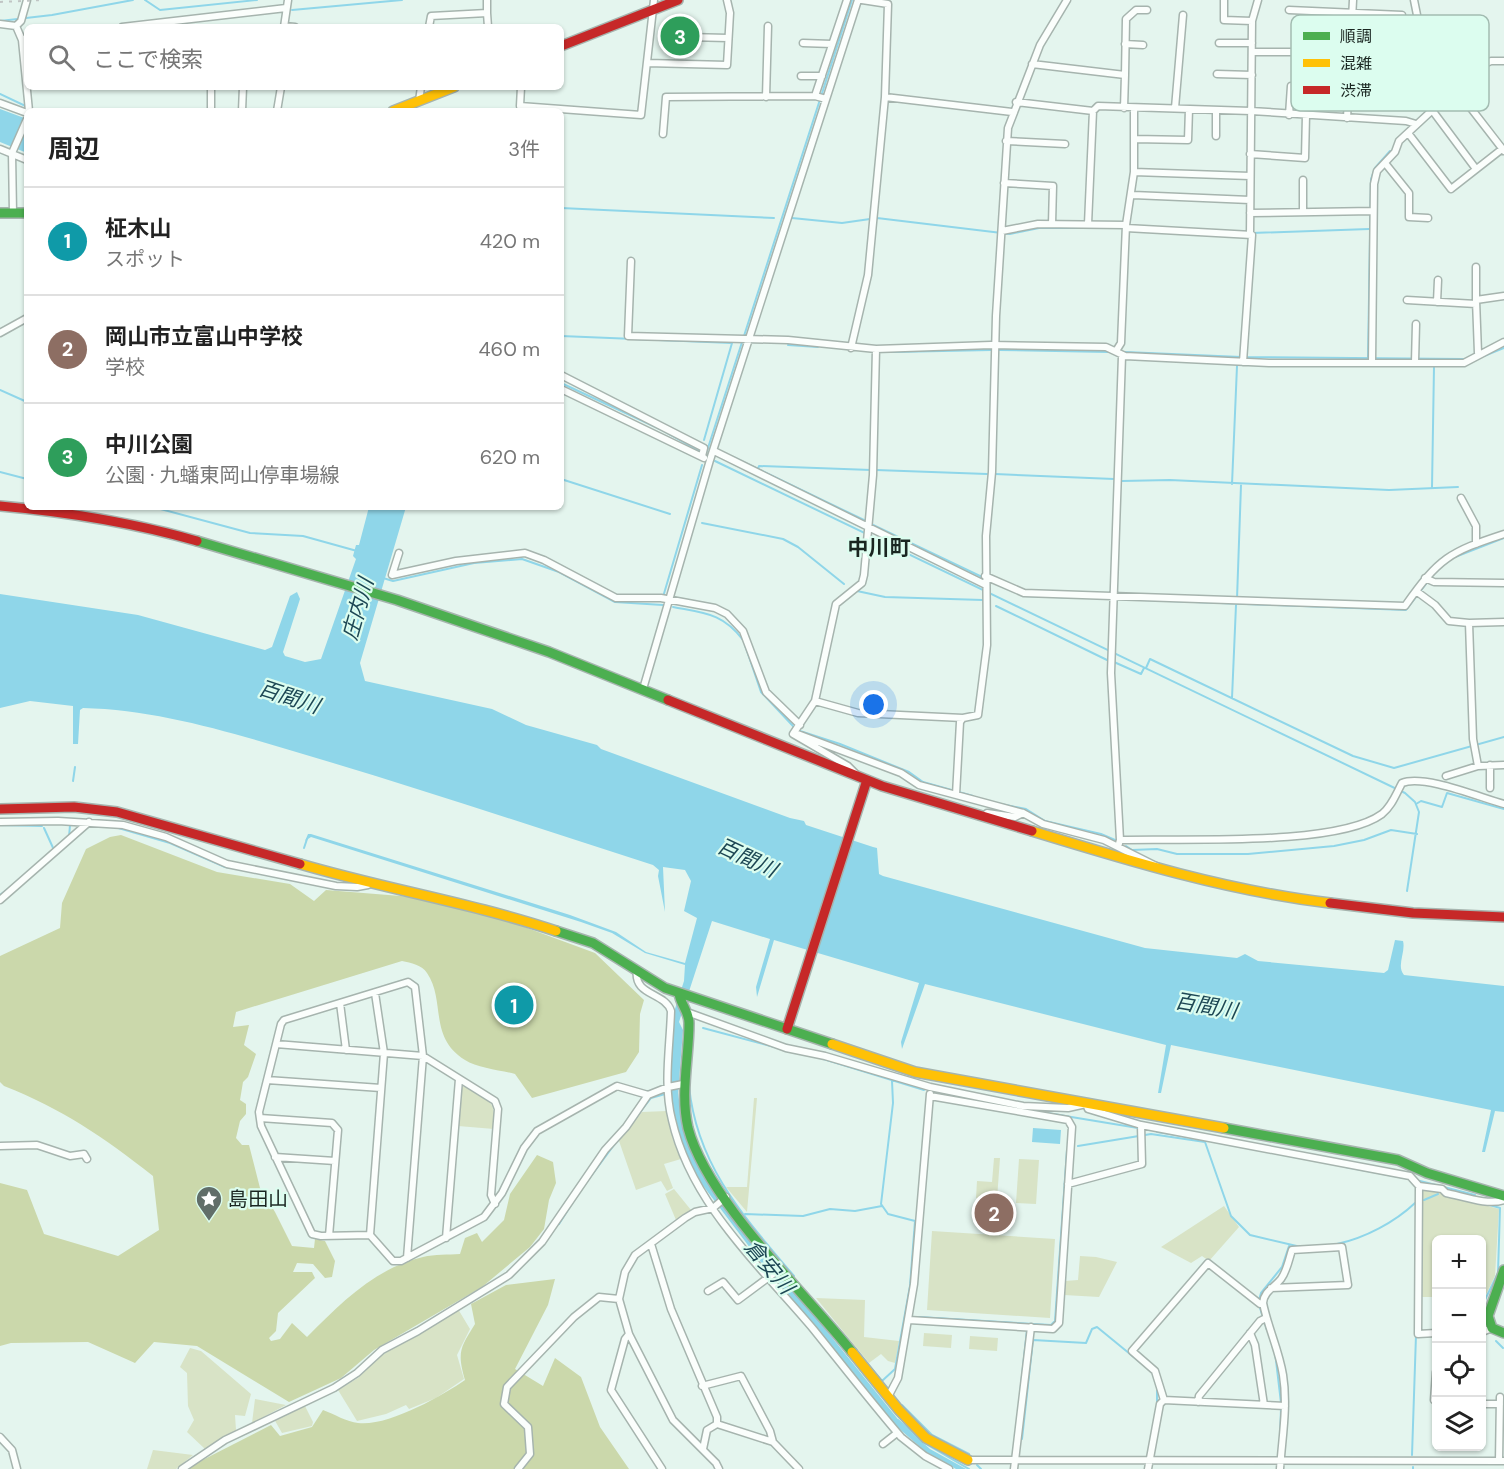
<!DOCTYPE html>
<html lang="ja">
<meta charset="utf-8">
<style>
body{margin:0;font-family:"DM Sans","Noto Sans JP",sans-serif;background:#f2f2f2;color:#222}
.controls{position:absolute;right:18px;bottom:18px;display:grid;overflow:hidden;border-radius:9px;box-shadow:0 2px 4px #0004}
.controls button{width:54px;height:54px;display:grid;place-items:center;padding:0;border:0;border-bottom:2px solid #e0e0e0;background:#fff;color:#222;font:30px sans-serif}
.you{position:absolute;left:874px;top:705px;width:21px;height:21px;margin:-15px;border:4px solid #fff;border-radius:50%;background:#1a73e8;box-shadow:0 0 0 9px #1a73e833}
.badge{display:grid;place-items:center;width:39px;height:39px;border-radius:50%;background:#db2777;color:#fff;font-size:20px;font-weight:700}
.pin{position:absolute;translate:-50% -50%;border:3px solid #fff;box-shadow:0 2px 6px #0006}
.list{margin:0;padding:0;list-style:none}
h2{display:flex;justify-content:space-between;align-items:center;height:78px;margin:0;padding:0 24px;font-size:26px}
h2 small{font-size:20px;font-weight:400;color:#767676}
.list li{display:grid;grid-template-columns:39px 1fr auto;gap:18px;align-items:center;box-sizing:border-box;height:108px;padding:0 24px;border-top:2px solid #e0e0e0}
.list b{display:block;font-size:22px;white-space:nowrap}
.list p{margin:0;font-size:20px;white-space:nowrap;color:#767676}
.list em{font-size:20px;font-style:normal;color:#767676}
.icon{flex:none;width:33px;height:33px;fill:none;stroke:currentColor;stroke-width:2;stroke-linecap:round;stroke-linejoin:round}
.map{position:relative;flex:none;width:1504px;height:1469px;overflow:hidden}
.search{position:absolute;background:#fff;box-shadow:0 2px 4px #0004;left:24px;top:24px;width:540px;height:66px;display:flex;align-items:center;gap:15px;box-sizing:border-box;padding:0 21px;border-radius:9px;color:#767676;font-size:22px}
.panel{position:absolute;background:#fff;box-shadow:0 2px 4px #0004;left:24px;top:108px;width:540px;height:402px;border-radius:9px}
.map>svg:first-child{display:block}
</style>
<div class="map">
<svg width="1504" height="1469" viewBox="0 0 1504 1469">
<rect width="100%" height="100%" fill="#e4f5ee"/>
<path fill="#d8e3c6" d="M465,1086c24,16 31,12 29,43l-36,-3 4,-39z
M754,1098h3l-10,114 -21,-25h21z
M667,1111l6,29 8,19 -17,5 9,24 -6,3 -6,-10 -25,9 -17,-49 23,-29z
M994,1158h6l-3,41 -21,-1 1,-17 15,1z
M1019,1159l20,1 -3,44 -20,-1z
M1423,1188l76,21 -4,67 -13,27v-63h-46v57h-15z
M674,1189l17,21 -15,10 -11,-26z
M1224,1206l15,21 -30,34 -7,-5 -11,7 -30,-16z
M932,1231l123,8 -5,79 -123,-8z
M1080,1256l16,1 21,5 -18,35 -35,-2 1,-14 13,-1z
M816,1298l49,2 -1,37 35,4 -4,22 -7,-2 -7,-7 -12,9z
M458,1309l12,20 -13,26 7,24 -28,19 -27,11 -3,-4 -20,9 -29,7 -19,-31 20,-12 21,-21z
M924,1333l28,2 -1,13 -28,-2z
M970,1336l28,2 -1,13 -28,-2z
M190,1348l11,3 50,43 -6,22 -10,-1 1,15 -31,19 -18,-17 7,-12 -6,-14 -1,-33 -7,-6z
M255,1399l31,6 -34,18z
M304,1404l9,18 -1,4 -30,7 -8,-14z
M153,1450l40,5 -17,14h-29z"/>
<path fill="#cbd8ab" d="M121,835l96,37 73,12 24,17 12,-11 87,7 98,25 84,31 49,47 -4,14 -1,38 -13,20 -94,26 -17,-24c-15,-4 -38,-6 -50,-14 -37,-23 -19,-59 -38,-87 -5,-8 -16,-10 -25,-12l-166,51 -3,15 16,-2 -5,20 12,9 -8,23 -5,5 -3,18 6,4v10l-6,7 -4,17 6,7h7l11,43 15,24 17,34 22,2 1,-9 10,2 10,20 -3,16 -7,1 -12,-14 -16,-1 -4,9h19l3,6 -37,35 -2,18 -7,7 2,3 9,-2 12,-16 15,14c34,-34 68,-69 116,-80 12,-3 25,-2 37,-3l5,-16 12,-5 5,9 22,-22 6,-26 27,-39 16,7 3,21 -7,17 -5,29 -14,18 -48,40 -108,63 -33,28 -52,24 -92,-56 -43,-4 -19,21 -47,-21 -77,1 -11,3v-163l27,7 17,44 74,22 41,-26 -6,-54c-49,-39 -91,-67 -149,-90l-4,-4v-126l60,-28 2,-25 24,-54 24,-12z
M555,1279l-7,26 -33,64 28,17 12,-28 26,19 19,50 29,42h-444l86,-44 9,11 32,-9 11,-17c11,4 24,12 35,13 29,4 84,-27 107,-43 -8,-28 -5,-32 10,-56l-4,-20 35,-19z"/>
<path fill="#8fd6e9" d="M0,109l27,10v34l-27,-11z
M369,507h37l-46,156 5,18 127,28 34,16 71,20 4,4 189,69 14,3 2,4 67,22 4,1 2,26 4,2 262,72 92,10 8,-4 13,7 126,12 4,-3 7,-30 8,1c3,11 -7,25 1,34l100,11v126l-9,-1 -10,41h-3l9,-42 -320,-65 -10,48h-3l8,-48 -241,-61 -23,65 -1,-7 18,-59 -145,-43 -17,57 -1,-10 14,-48 -58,-18 -33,101 4,8 -5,63 4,28 12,33 48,72 159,197 29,26 36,20h-10l-30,-17 -30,-26 -133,-161 -62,-82 -22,-45 -9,-48 3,-75 11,-34 1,-16 -40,-12 -33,-20 -31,-11 -270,-85 -6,4 3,-7h3l259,81 46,17 30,20 39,11 12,-45 -13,-7 7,-30 -6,-11 -22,-3 2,45 -7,-36 1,-6 -6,-5c-110,-35 -219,-72 -330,-105 -78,-23 -158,-50 -240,-52l-3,2 -2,34h-5v-38l-43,-5 -30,7v-114l138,21 127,35 7,-3 18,-51 7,-4 3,7 -17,53 2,4 20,6 16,-3 35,-100 -3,-3 3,-11h3z
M1033,1128l28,2 -1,14 -28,-2z"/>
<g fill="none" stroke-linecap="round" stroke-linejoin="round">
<path stroke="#8fd6e9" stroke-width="2" d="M145,0l15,10 97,-10
M292,10l110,-10
M0,21l52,-6 81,-15
M0,94l36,17
M561,208l213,10
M792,218l50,5 35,-5 133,16 29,-6h75
M1252,233l117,-4
M561,336l171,7 -28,97
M788,345l30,2
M999,350l109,2
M893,352l98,-2
M1125,352l116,5 222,2
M1484,356l20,-8
M1368,357l3,-178 4,-11 15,-17
M561,383l99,46 41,23
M0,390l27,12
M707,451l145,-451
M733,457l133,64
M715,461l690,332 10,9 4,10 -12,79
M758,469l1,-3 112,4
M876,470l111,4
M0,472l27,7
M995,474l119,5
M561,479l109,35
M1122,481l48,-1 219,10 69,-3
M1232,484l5,-118
M1432,487l2,-120
M153,507l97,26 53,3 54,15
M702,523l81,16 15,8 46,37
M871,524l111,53
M1455,557l49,-19
M383,578l10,3 81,-18 48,-4 37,13 56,30 48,3
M857,591l28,6 98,3
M1025,596l57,2
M663,597l39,-132
M1237,599l4,-114
M1144,600l262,10 23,-30
M996,606l111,54
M673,607c31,6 50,6 70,33
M745,645l16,47 32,34
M1114,662l27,12 3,-6
M1146,668l4,-9 203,97 41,12 110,-31
M1232,698l4,-93
M800,731l40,13 69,28 14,10 50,14
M73,781l2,-14
M996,803l30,6 19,12 56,13 14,6
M1416,804l5,-3 21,6 5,-14 57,16
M0,825l42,1
M115,827l55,16 55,24 14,2
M44,828l10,22
M69,837l1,-12
M1126,846l6,4 25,-1 20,5h71l86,-8 30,-6 27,-10 26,4
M304,848l3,-9
M0,895l12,-9
M703,1028l79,21
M817,1057l107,33
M690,1074l1,-18
M689,1086c8,80 55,131 105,190
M936,1093l77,14
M1035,1111l103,17
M1157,1132l44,7
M623,1134l28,-36 14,-4
M1078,1146l73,-12 54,8 26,74 19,19 51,12
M1346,1167l64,12
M1420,1181l55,14
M585,1184l32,-43
M1424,1200l14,-6
M745,1214l58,2 27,-7 25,2 27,-5
M559,1224l19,-30
M1416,1239v-36
M1337,1244c28,-6 58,-22 78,-41
M1259,1300l2,-7 21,-26 7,-21
M1482,1306l16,-33 2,-65 -10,-3
M1260,1308l7,22
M919,1317l132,8 4,-4 12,-171
M844,1336l38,45 13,-12 15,-83 5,-65 -27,-7 -7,-10 12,-101 -1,-22
M1496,1341l7,7
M1275,1352l6,51
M1020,1394l7,-64
M902,1405l30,30 37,19
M1157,1408v-22
M898,1420l28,24 43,25
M1022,1439l11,-99 53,3 6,-14 5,-2 44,36
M1280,1440l1,-32
M1412,1455l4,-120
M977,1465l4,4
M1413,1469v-2"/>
<g stroke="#a6b4ae" stroke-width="9">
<path id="street" d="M487,0v13
M862,0l26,4 -3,93 127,15
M1224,0v20l28,1
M1414,0l11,55 4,51 47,63
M1289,10l113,5
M0,24l16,2 6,14 5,-1
M16,26l5,-5 6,-21
M284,26l11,1
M122,27l164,-19
M284,27l4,-27
M429,27l2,-11 56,-3 1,14
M687,37l41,1
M22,40l7,71
M803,43l29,1
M1219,43h33
M1125,44l18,1
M1252,52h43l8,-3 122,6
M647,63l80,2 3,-52 -3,-13
M1032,64l93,11 -1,33
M1217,74l35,1
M1125,75l1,-56 10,-9h11
M801,76h21
M521,87l-1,19 121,9 13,-115
M1456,89l48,62
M815,96l32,-96
M766,97l2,-71
M419,101l2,-14
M1016,102l77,9 5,-5 153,5 155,10 10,3
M0,103l27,10
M1175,108l8,-93
M211,111v-24
M242,111l1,-24
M277,111l4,-24
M1289,115l2,-29
M1347,118l6,-118
M1408,133l43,56 51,-40
M663,134l3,-37 149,-1 11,3
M1216,136v-26
M1134,139l54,1 1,-31
M1006,141l59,3
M0,149l27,11
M1250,154l55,4 1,-43
M1385,163l24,30v24l19,1
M1134,172l116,4
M1004,183l49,3 -1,38
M1133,195l117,5
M1303,212v-32
M13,213l-1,-60 15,-34
M1250,213l123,-2
M1088,224l5,-113
M1126,228l126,7 -9,127
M1002,231l36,-7 88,1
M1250,235l2,-214 6,-21
M631,261l-3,75 160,4 88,9 115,-4 115,2 19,9 144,7h195l40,-21
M1407,300l69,4
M1476,300v-33
M1437,302l1,-22
M0,333l27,-15
M851,348l17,-73 17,-178
M1116,351l5,-8 5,-118 8,-53v-64
M1478,353l-2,-53 28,-4
M1372,362l2,-178 3,-13 18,-19 4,-11 81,-75 11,-5h13
M1415,362l1,-38
M561,375l143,73 -2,8
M561,389l143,69
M714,451l272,134
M1461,498l15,28v18
M399,553l-7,22 64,-14 69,-8 19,7 72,38h45l54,10 12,6 16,17 23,61 34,33
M985,576l39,17 381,13c34,-48 44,-54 99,-72
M1425,578l9,4 70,1
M1416,591l19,14 14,16 20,2 4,116 5,27 26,-1
M1469,623l35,-1
M643,689l67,-229 148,-460
M815,701l43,12 105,5
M795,733l106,40 18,12 104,28 20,11 61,16 56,28
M1490,765v23
M856,774l-8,-8 -55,-32 22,-33 21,-97 26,-21 2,-8 9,-100 3,-126
M1446,776l32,-10
M956,795l4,-73 3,-4 15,-3 9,-70 -1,-109 6,-64 4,-156 12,-188 32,-83 27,-45
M983,817l4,-4 28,4 8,-4
M0,822l58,-1 65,4 43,12 61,27 109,22 21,1 11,-2
M1120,840c59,-2 217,7 262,-26 10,-8 14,-20 20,-31 22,-9 79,15 102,21
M1118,847l2,-7 -9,-167 11,-317
M0,900l89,-78
M637,970c-4,26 28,22 34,41 -1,36 -8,74 1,109 19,84 89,147 142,210 29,36 57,72 87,107l24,19 24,13
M375,993l9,60 -14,182 23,26h8l83,-44 18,-24 22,-45 13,-17 80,-45 31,9
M340,1003l6,47
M687,1012l99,36 39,8 105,31 93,19 45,2 18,-4 2,5 53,16 269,51 9,10 23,3 4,4c16,3 42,13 58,7
M276,1044l147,12 72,45 3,8 -7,86 4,9
M267,1080l114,8
M260,1118l72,5 6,7 -9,106
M0,1146l37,-1 33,11 14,-2 3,5
M275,1157l60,4
M1068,1184l74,-20 -1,-39
M1419,1186l-1,148 18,-1
M370,1235l-49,1 -9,-2 -51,-108 -2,-14 22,-88 3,-4 124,-38 7,5 8,69 -16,202
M446,1238l13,-159
M651,1244l20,65 46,108v7
M708,1291l15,-9 15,18 43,-32
M1263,1303c1,-12 11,-15 18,-24 6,-8 8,-20 11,-29l50,-3 6,38 -77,3
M909,1320l144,9 6,-6 13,-196 -4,-7 -138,-24
M1482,1332l10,-4
M1250,1333l5,12 9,60
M629,1334l-4,5 -14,51 51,79
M1436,1372l-2,28h2
M702,1386l39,-10 29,55 3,11
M888,1397l10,-19 16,-94 16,-190
M1164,1400l121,6
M1198,1402l1,-6 61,-75 6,-3
M1482,1404h18
M717,1424l56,18 26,27
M0,1437l12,13 5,19
M883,1444l14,-11
M703,1449l4,-19 10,-6
M968,1460l536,1
M1499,1461l1,-64
M182,1469l43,-29 109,-52 23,-15 25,-23 36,-19 91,-56 33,-33 63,-92 21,-23 22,-32 20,-8 15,-3
M518,1469l12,-15 -2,-27 -24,-23 3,-17 67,-70 25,-20 20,2
M719,1469l-3,-6 -43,-43 -44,-86 -10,-35 6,-27 10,-17 50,-37 10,-6 18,-4 13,-11
M1014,1469l17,-142
M1148,1469l12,-65 4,-4 -9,-29 -23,-20 76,-88 52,41 3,-1c5,25 16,47 20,72 5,31 -1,63 -3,94"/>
</g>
<g stroke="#a6b4ae" stroke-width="12">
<path id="fast" d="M0,213h27
M197,541l200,59 152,52 119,48
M556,931l37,12 72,45 167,56
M679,993c1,11 10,18 10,30 0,35 -9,70 -1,105 19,72 116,164 164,224
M1224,1128l174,32 29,13 77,23
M1504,1270l-16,46 4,12 12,5"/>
</g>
<g stroke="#a6b4ae" stroke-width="12">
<path id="slow" d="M393,111l61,-24
M1032,831c98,30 196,60 298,72
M300,864c85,25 172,39 256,67
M832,1044l83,28 309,56
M852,1352l47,58 27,28 42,22"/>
</g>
<g stroke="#a6b4ae" stroke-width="12">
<path id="jam" d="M561,46l117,-46
M0,506c67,6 131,16 197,35
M668,700l214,86 150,45
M0,809l74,-2 43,5 183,52
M1330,903l83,10 91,4
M787,1029l80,-249"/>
</g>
<use href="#street" stroke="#fbfefc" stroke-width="6"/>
<use href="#fast" stroke="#4caf50" stroke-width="9"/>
<use href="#slow" stroke="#ffc107" stroke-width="9"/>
<use href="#jam" stroke="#c62828" stroke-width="9"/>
<path stroke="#c0c5c4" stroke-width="2" stroke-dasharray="3 6" stroke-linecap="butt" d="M0,2l44,-2"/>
</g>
<defs>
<g id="sight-pin" transform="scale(1.35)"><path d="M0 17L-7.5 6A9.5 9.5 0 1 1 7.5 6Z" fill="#616e69" stroke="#dcfdef"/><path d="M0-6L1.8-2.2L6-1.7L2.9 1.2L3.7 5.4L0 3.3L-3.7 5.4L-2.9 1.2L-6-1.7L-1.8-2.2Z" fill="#fff"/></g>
</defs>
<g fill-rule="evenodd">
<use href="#sight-pin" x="209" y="1199"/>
</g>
<g text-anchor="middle" stroke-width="4.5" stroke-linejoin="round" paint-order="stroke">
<g font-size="20" fill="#1a2621" stroke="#dcfdef" text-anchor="start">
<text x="228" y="1206">島田山</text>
</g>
<g font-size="21" font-weight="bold" fill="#1a2621" stroke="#dcfdef">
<text x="879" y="555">中川町</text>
</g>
<g font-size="21" font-style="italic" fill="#1d4754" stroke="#dcfdef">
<text transform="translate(358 609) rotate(-74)" y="7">庄内川</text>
<text transform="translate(289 697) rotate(18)" y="7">百間川</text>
<text transform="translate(747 858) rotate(25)" y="7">百間川</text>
<text transform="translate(1206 1006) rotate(10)" y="7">百間川</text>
<text transform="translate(769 1267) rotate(50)" y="7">倉安川</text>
</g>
</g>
<rect x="1291" y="15" width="198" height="96" rx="9" fill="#dcfdef" stroke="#a2bcb1" stroke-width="1.5"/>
<rect x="1303" y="32" width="27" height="8" fill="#4caf50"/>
<rect x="1303" y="59" width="27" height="8" fill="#ffc107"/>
<rect x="1303" y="86" width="27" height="8" fill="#c62828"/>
<g font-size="16" fill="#1a2621">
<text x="1340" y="42">順調</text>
<text x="1340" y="69">混雑</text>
<text x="1340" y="96">渋滞</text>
</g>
</svg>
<div class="controls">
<button>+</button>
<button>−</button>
<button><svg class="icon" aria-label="locate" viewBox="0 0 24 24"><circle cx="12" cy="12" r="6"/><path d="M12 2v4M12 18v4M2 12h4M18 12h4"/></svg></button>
<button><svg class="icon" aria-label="layers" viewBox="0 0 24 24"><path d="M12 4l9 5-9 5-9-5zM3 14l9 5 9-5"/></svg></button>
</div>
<div class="you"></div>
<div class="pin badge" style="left:514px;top:1005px;background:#0f9aa8">1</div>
<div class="pin badge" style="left:994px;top:1213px;background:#8d6e63">2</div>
<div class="pin badge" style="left:680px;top:36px;background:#2e9e5b">3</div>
<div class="search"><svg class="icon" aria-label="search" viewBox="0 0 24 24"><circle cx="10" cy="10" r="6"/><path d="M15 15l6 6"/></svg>ここで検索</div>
<section class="panel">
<h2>周辺<small>3件</small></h2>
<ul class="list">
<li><span class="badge" style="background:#0f9aa8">1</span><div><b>柾木山</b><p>スポット</p></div><em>420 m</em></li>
<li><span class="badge" style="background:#8d6e63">2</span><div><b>岡山市立富山中学校</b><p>学校</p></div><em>460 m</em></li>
<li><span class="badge" style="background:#2e9e5b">3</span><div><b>中川公園</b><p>公園 · 九蟠東岡山停車場線</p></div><em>620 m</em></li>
</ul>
</section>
</div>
